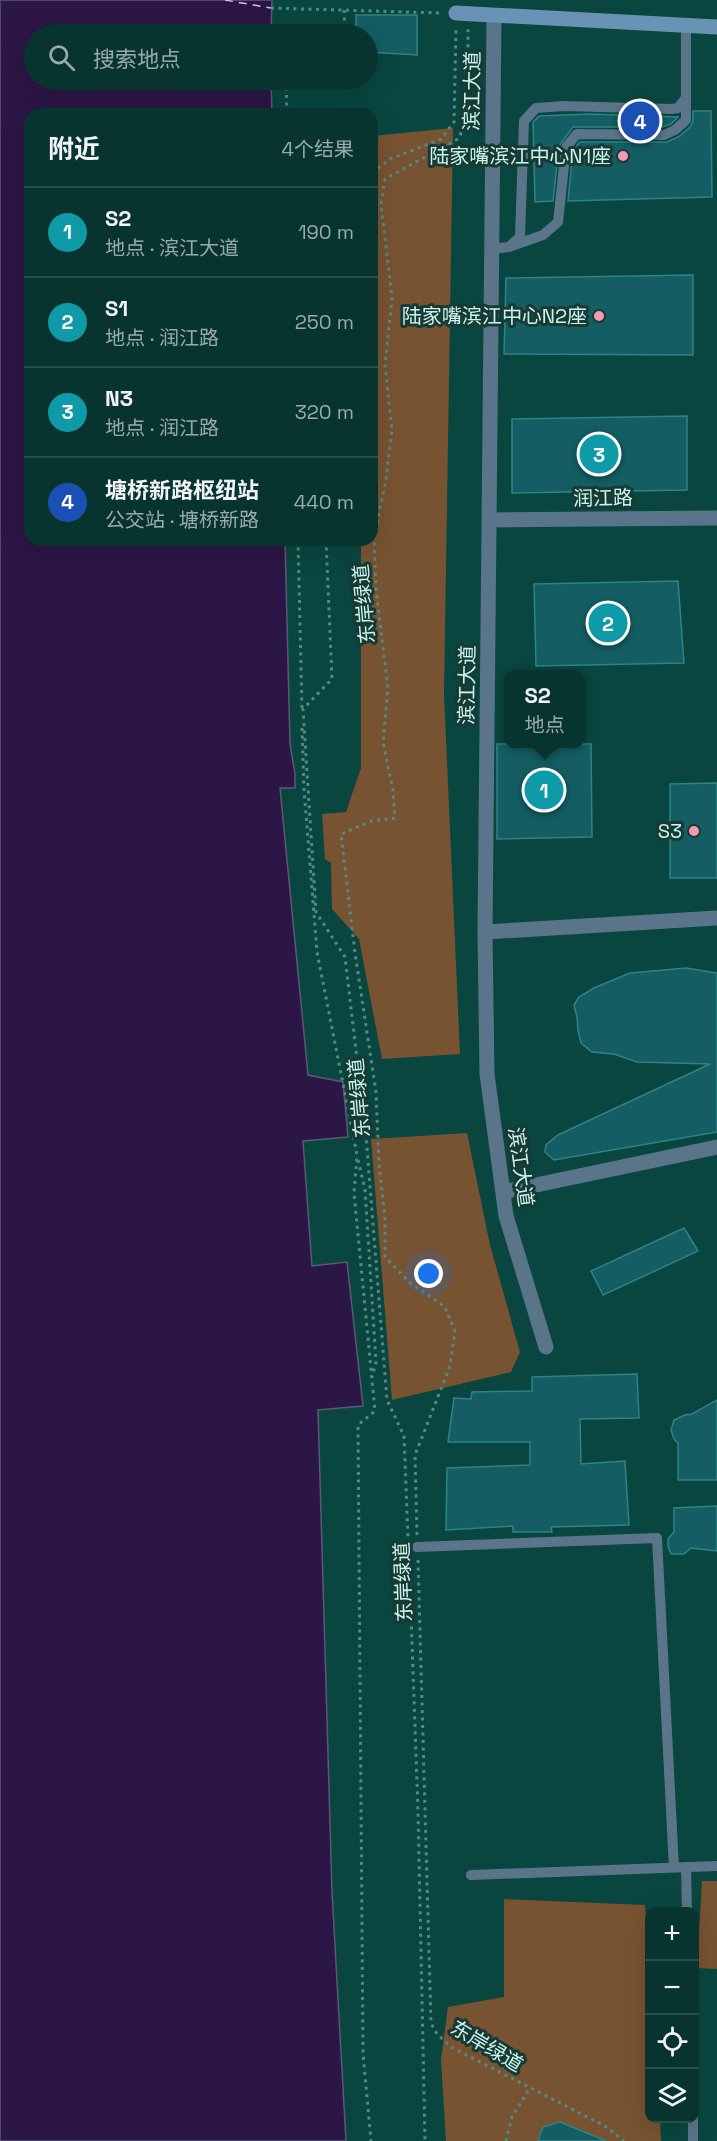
<!DOCTYPE html>
<html lang="zh">
<meta charset="utf-8">
<style>
body{margin:0;font-family:"Space Grotesk","Noto Sans SC",sans-serif;background:#153f3b;color:#f1f3f6}
.controls{position:absolute;right:18px;bottom:18px;display:grid;overflow:hidden;border-radius:12px;box-shadow:0 6px 24px #0002}
.controls button{width:54px;height:54px;display:grid;place-items:center;padding:0;border:0;border-bottom:2px solid #284f4b;background:#07342f;color:#f1f3f6;font:30px sans-serif}
.you{position:absolute;left:429px;top:1274px;width:21px;height:21px;margin:-15px;border:4px solid #fff;border-radius:50%;background:#1a73e8;box-shadow:0 0 0 9px #1a73e833}
.badge{display:grid;place-items:center;width:39px;height:39px;border-radius:50%;background:#ea580c;color:#fff;font-size:20px;font-weight:700}
.pin{position:absolute;translate:-50% -50%;border:3px solid #fff;box-shadow:0 2px 6px #0006}
.popup{position:absolute;left:504px;top:670px;width:81px;height:78px;box-sizing:border-box;display:grid;place-content:center;border-radius:12px;background:#07342f;filter:drop-shadow(0 2px 4px #0005);font-size:20px;white-space:nowrap;color:#98aaaa}
.popup b{font-size:22px;color:#f1f3f6}
.popup::after{content:'';position:absolute;left:50%;top:100%;margin-left:-12px;border:12px solid transparent;border-top-color:#07342f}
.list{margin:0;padding:0;list-style:none}
h2{display:flex;justify-content:space-between;align-items:center;height:78px;margin:0;padding:0 24px;font-size:26px}
h2 small{font-size:20px;font-weight:400;color:#98aaaa}
.list li{display:grid;grid-template-columns:39px 1fr auto;gap:18px;align-items:center;box-sizing:border-box;height:90px;padding:0 24px;border-top:2px solid #284f4b}
.list b{display:block;font-size:22px;white-space:nowrap}
.list p{margin:0;font-size:20px;white-space:nowrap;color:#98aaaa}
.list em{font-size:20px;font-style:normal;color:#98aaaa}
.icon{flex:none;width:33px;height:33px;fill:none;stroke:currentColor;stroke-width:2;stroke-linecap:round;stroke-linejoin:round}
.map{position:relative;flex:none;width:717px;height:2141px;overflow:hidden}
.search{position:absolute;background:#07342f;box-shadow:0 6px 24px #0002;left:24px;top:24px;width:354px;height:66px;display:flex;align-items:center;gap:15px;box-sizing:border-box;padding:0 21px;border-radius:33px;color:#98aaaa;font-size:22px}
.panel{position:absolute;background:#07342f;box-shadow:0 6px 24px #0002;left:24px;top:108px;width:354px;height:438px;border-radius:18px}
.map>svg:first-child{display:block}
</style>
<div class="map">
<svg width="717" height="2141" viewBox="0 0 717 2141">
<rect width="100%" height="100%" fill="#09463f"/>
<path fill="#775331" d="M453,128l-9,566 16,360 -78,5 -23,-120 -27,-30 -1,-46 -6,-4 -3,-45 24,-2 15,-44v-228h11v-404z
M467,1133l23,112 30,107 -9,20 -119,28 -21,-261z
M702,1881h15v88l-20,-1z
M504,1899l141,6 5,66v147l10,1 1,22h-215l-5,-81 7,-53 56,-10z"/>
<path fill="#2c1645" stroke="#5a5977" stroke-width="1.5" d="M0,0h272l-1,34h-237v46h237l1,34h-242v426h255l5,204 5,30v14h-15l28,287 35,7 5,55 -45,4 9,125 35,-4 16,144 -45,4 14,482 14,249h-346z"/>
<g fill="none" stroke-linecap="round" stroke-linejoin="round">
<path stroke="#d5bcfc" stroke-width="1.5" stroke-dasharray="8 6" stroke-linecap="butt" d="M225,0l46,8"/>
</g>
<path fill="#135d63" stroke="#2e8389" stroke-width="1.5" d="M356,15h61v40l-49,-3v-18h-12z
M693,111h18l1,86 -144,4 5,-51 7,-8h87l13,-6 11,-10 2,-6z
M589,114l89,3 -7,7 -9,3h-89l-14,19 -6,55 -18,1 -2,-80 6,-6z
M693,275v80l-189,-1 2,-76z
M687,416v74l-175,3v-74z
M678,581l6,82 -148,3 -2,-82z
M497,744h94l1,93 -95,2z
M717,783v95h-47v-94z
M686,968l31,5v159l-163,28 -9,-8 1,-7 12,-10 152,-71 -73,-2 -23,-8 -22,-2 -11,-9 -3,-12 -1,-14 -3,-12 5,-8 15,-9 36,-15z
M684,1228l14,23 -95,44 -12,-24z
M637,1374l2,44 -59,1 1,45 44,-3 4,64 -78,2 1,5h-39v-6l-67,4 1,-62 83,-3v-23h-82l6,-44 17,1 1,-7 60,-1v-14z
M717,1400v80h-39v-37l-4,-4 -3,-9 3,-10 11,-5 7,-1z
M717,1506v45l-26,-3 -7,6h-13l-3,-8v-7l6,-7v-24z
M560,2122l46,19h-68l5,-14z"/>
<g fill="none" stroke-linecap="round" stroke-linejoin="round">
<path stroke="#538b83" stroke-width="3" stroke-dasharray="3 4.5" stroke-linecap="butt" d="M271,8l171,5
M344,10l1,24
M286,80l1,34
M372,173l18,-14 51,-20 13,-17 2,-93
M298,540l4,169
M326,540l6,139 -29,30 13,203 29,45 21,179 21,264 17,36 4,101
M302,728l2,61 13,163 40,203 -3,38 21,218 -17,14 5,628 8,88
M358,1160l7,29 11,173 -4,15
M417,1535l-2,-80 35,-89 5,-34 -10,-25 -35,-24 -25,-26v-38l-6,-55 -3,-72 -21,-139 -14,-119 31,-13 23,-3 -2,-28 -10,-47 5,-55 -12,-98 -2,-52 12,-58 6,-51 -7,-64 7,-67 -11,-94 4,-25 73,-40 10,-19v-91
M409,1559l9,252 7,330
M418,1560l13,463 6,11 14,13 154,79 19,15
M506,2141l6,-24 18,-29"/>
<path stroke="#5a7489" stroke-width="10" d="M510,246l10,-9 4,-116 12,-13 28,-2 107,3 7,-1 7,-9
M491,249l18,-2 34,-12 15,-13 8,-75 11,-13 87,1 11,-5 11,-10v-95
M417,1547l240,-9 17,330
M686,1867l1,45
M471,1875l246,-9
M693,2118v23"/>
<path stroke="#5a7489" stroke-width="15" d="M494,16l-9,916 2,142 19,142 40,131
M489,520l228,-2
M485,932l232,-14
M503,1192l214,-45"/>
<path stroke="#6993b4" stroke-width="15" d="M456,13l261,14"/>
</g>
<g fill="#f19ab1" stroke="#183934" stroke-width="2">
<circle cx="623" cy="156" r="6"/>
<circle cx="599" cy="316" r="6"/>
<circle cx="694" cy="831" r="6"/>
</g>
<g text-anchor="middle" stroke-width="6" stroke-linejoin="round" paint-order="stroke">
<g font-size="20" fill="#c7f6ed" stroke="#183934">
<text transform="translate(472 91) rotate(-89)" y="7">滨江大道</text>
<text transform="translate(603 498) rotate(-1)" y="7">润江路</text>
<text transform="translate(364 604) rotate(-95)" y="7">东岸绿道</text>
<text transform="translate(467 685) rotate(-89)" y="7">滨江大道</text>
<text transform="translate(359 1098) rotate(-95)" y="7">东岸绿道</text>
<text transform="translate(521 1167) rotate(82)" y="7">滨江大道</text>
<text transform="translate(403 1582) rotate(-92)" y="7">东岸绿道</text>
<text transform="translate(487 2046) rotate(31)" y="7">东岸绿道</text>
</g>
<g font-size="20" fill="#c7f6ed" stroke="#183934" text-anchor="end">
<text x="611" y="163">陆家嘴滨江中心N1座</text>
<text x="587" y="323">陆家嘴滨江中心N2座</text>
<text x="682" y="838">S3</text>
</g>
</g>
</svg>
<div class="controls">
<button>+</button>
<button>−</button>
<button><svg class="icon" aria-label="locate" viewBox="0 0 24 24"><circle cx="12" cy="12" r="6"/><path d="M12 2v4M12 18v4M2 12h4M18 12h4"/></svg></button>
<button><svg class="icon" aria-label="layers" viewBox="0 0 24 24"><path d="M12 4l9 5-9 5-9-5zM3 14l9 5 9-5"/></svg></button>
</div>
<div class="you"></div>
<div class="pin badge" style="left:544px;top:790px;background:#0f9aa8">1</div>
<div class="popup"><b>S2</b>地点</div>
<div class="pin badge" style="left:608px;top:623px;background:#0f9aa8">2</div>
<div class="pin badge" style="left:599px;top:454px;background:#0f9aa8">3</div>
<div class="pin badge" style="left:640px;top:121px;background:#1a4fb4">4</div>
<div class="search"><svg class="icon" aria-label="search" viewBox="0 0 24 24"><circle cx="10" cy="10" r="6"/><path d="M15 15l6 6"/></svg>搜索地点</div>
<section class="panel">
<h2>附近<small>4个结果</small></h2>
<ul class="list">
<li><span class="badge" style="background:#0f9aa8">1</span><div><b>S2</b><p>地点 · 滨江大道</p></div><em>190 m</em></li>
<li><span class="badge" style="background:#0f9aa8">2</span><div><b>S1</b><p>地点 · 润江路</p></div><em>250 m</em></li>
<li><span class="badge" style="background:#0f9aa8">3</span><div><b>N3</b><p>地点 · 润江路</p></div><em>320 m</em></li>
<li><span class="badge" style="background:#1a4fb4">4</span><div><b>塘桥新路枢纽站</b><p>公交站 · 塘桥新路</p></div><em>440 m</em></li>
</ul>
</section>
</div>
